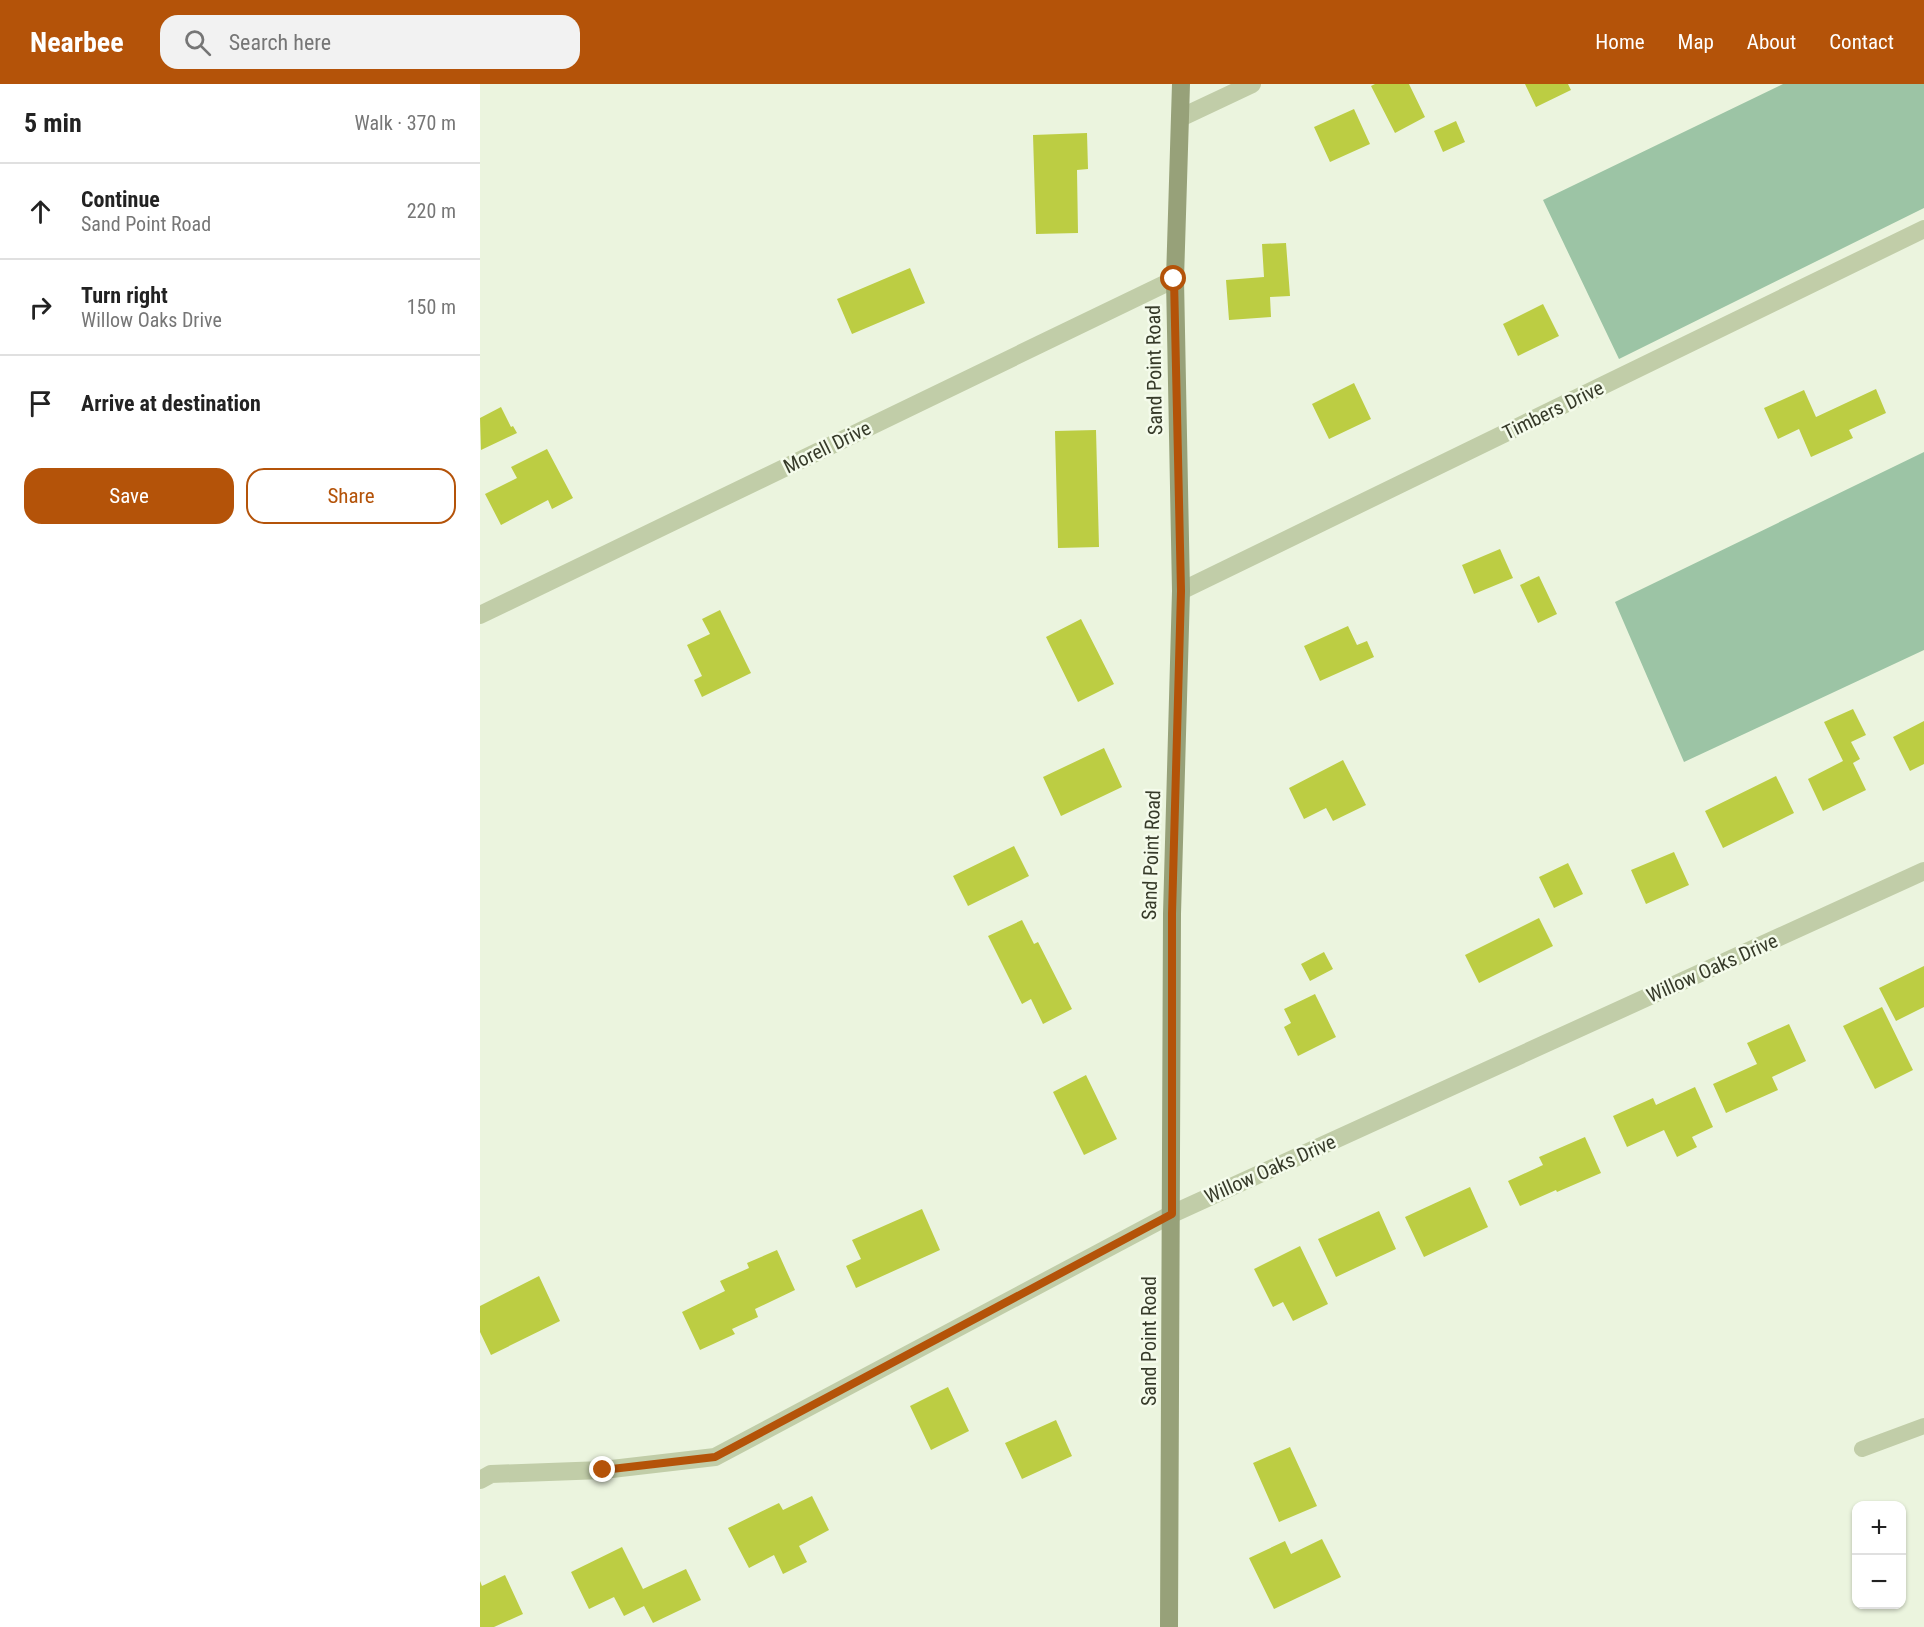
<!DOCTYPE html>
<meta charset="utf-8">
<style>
body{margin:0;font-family:"Roboto Condensed",sans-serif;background:#f2f2f2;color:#222}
.controls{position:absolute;right:18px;bottom:18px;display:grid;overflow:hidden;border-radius:12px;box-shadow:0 2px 4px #0004}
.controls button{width:54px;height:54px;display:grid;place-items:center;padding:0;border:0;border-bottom:2px solid #e0e0e0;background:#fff;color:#222;font:30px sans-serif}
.stop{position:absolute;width:18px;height:18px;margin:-14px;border:4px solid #b45309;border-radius:50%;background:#fff}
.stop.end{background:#b45309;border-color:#fff;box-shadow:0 2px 6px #0008}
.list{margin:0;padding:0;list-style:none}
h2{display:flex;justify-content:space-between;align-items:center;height:78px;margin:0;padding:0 24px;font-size:26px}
h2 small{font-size:20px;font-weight:400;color:#767676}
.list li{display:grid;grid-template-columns:39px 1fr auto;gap:18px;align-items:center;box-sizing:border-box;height:96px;padding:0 24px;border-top:2px solid #e0e0e0}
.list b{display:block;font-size:22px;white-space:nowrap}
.list p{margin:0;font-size:20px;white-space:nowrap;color:#767676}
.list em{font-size:20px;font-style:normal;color:#767676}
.actions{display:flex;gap:12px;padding:18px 24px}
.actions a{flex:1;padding:14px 0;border:2px solid #b45309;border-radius:18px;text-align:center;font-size:21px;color:#b45309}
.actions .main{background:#b45309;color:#fff}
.icon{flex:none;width:33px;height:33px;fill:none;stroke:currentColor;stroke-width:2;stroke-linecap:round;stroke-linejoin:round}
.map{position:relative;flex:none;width:1444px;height:1543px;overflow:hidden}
header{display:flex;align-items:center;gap:36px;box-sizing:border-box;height:84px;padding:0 30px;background:#b45309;color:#fff}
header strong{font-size:28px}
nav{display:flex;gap:33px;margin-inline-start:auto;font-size:21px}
.search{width:420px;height:54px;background:#f2f2f2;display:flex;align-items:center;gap:15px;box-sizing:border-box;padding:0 21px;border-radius:18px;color:#767676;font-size:22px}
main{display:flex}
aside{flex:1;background:#fff}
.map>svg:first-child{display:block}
</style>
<header>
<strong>Nearbee</strong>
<div class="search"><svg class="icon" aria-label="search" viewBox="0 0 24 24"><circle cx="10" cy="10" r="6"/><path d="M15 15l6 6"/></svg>Search here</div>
<nav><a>Home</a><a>Map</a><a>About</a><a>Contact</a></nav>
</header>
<main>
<aside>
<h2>5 min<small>Walk · 370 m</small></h2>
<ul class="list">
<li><svg class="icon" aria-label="ahead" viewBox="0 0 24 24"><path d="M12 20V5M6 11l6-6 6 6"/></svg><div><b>Continue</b><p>Sand Point Road</p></div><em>220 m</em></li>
<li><svg class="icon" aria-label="right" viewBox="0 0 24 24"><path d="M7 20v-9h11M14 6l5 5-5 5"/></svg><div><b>Turn right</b><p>Willow Oaks Drive</p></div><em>150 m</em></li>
<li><svg class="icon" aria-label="arrive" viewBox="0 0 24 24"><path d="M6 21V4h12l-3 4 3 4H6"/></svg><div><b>Arrive at destination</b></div></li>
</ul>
<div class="actions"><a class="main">Save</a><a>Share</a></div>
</aside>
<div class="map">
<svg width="1444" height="1543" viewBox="0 0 1444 1543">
<rect width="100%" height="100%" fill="#ebf4de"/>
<path fill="#9cc4a5" d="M1303,0h141v124l-305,151 -76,-159z
M1444,368v198l-240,112 -69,-160z"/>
<path fill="#bccd43" d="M895,0h34l16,33 -30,16 -24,-47z
M1045,0h43l3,6 -35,17z
M874,25l16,35 -40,18 -16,-35z
M976,37l9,21 -22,10 -9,-21z
M607,49l1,36 -11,1 1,63 -42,1 -3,-99z
M806,159l4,53 -20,1 1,20 -42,3 -3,-40 38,-3 -2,-33z
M430,184l15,35 -73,31 -15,-35z
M1063,220l16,32 -41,20 -15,-32z
M874,299l17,36 -42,20 -17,-35z
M1396,305l10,24 -37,17 4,8 -42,19 -12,-28 -21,10 -14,-31 40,-18 12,27z
M21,323l10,20 2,-1 4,7 -36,17 -1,-32z
M616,346l3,117 -41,1 -3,-117z
M67,365l26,49 -21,11 -4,-9 -47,25 -16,-31 32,-16 -6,-11z
M1020,465l13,29 -39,16 -12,-29z
M1059,492l18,38 -19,9 -18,-38z
M240,526l31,63 -49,24 -8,-17 8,-4 -15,-31 23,-11 -8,-15z
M601,535l33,65 -36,18 -32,-65z
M868,542l9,19 10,-4 7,16 -54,24 -16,-35z
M1373,625l13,26 -15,7 9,17 -7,4 13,27 -43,21 -15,-32 35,-18 -19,-39z
M1444,637v43l-14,7 -17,-34z
M624,664l18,39 -61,29 -18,-39z
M863,676l23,45 -33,16 -7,-13 -22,11 -15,-31z
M1296,692l18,37 -71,35 -18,-37z
M534,762l15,30 -61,30 -15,-30z
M1194,768l15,33 -43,19 -15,-34z
M1088,779l15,31 -29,14 -15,-31z
M1059,834l14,28 -74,37 -14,-28z
M542,836l12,24 4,-2 34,67 -29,15 -12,-25 -9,5 -34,-68z
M844,868l9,17 -23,12 -9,-17z
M1444,882v41l-28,14 -17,-33z
M835,910l21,43 -38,19 -14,-29 7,-4 -7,-14z
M1402,923l31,63 -38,19 -32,-63z
M1309,940l17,37 -34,16 6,13 -52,23 -13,-29 44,-20 -10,-21z
M606,991l31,64 -33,16 -31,-63z
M1215,1003l18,40 -21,10 5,10 -20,10 -13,-27 -37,17 -14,-31 40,-18 3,7z
M1105,1053l16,36 -44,19 -1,-2 -36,16 -12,-25 35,-16 -4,-8z
M990,1103l18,40 -64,30 -19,-40z
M442,1125l18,41 -84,38 -10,-22 15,-7 -9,-19z
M899,1127l17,38 -60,28 -18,-38z
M820,1162l28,58 -35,17 -10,-19 -10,5 -19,-38z
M297,1166l18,40 -40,19 3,8 -26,12 3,5 -35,16 -18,-38 43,-21 -5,-10 29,-13 -2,-5z
M59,1192l21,45 -69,34 -11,-23v-26z
M468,1303l21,44 -38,19 -21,-44z
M576,1336l16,36 -50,23 -17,-36z
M810,1363l27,59 -38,16 -26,-59z
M332,1412l17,34 -30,16 8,16 -24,12 -9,-19 -25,13 -21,-40 51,-25 4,7z
M842,1455l19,38 -67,32 -25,-51 36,-17 6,13z
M142,1463l21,42 43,-20 15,31 -48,23 -9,-17 -20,10 -10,-19 -25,12 -18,-37z
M25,1491l18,39 -29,13h-14v-46l2,5z"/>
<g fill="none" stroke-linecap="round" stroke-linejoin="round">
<path stroke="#c1cda8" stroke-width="16" d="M1382,1365l62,-23"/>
<path stroke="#c1cda8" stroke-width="18" d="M700,34l72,-34
M701,507l743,-362
M0,531l695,-336
M0,1396l11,-6 112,-4 112,-13 457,-243 752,-343"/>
<path stroke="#97a179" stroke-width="18" d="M689,1543l3,-713 9,-323 -6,-312 6,-195"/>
</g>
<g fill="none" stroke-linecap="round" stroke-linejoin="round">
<path stroke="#b45309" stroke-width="8" d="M123,1386l112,-13 457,-243v-300l9,-323 -7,-312"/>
</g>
<g text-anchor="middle" stroke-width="5" stroke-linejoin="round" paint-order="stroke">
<g font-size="20" fill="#363a29" stroke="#f4fbeb">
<text transform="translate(674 286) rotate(-91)" y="7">Sand Point Road</text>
<text transform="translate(1073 326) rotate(-26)" y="7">Timbers Drive</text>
<text transform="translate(347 363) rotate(-26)" y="7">Morell Drive</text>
<text transform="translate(671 771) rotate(-88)" y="7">Sand Point Road</text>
<text transform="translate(1232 884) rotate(-24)" y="7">Willow Oaks Drive</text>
<text transform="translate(790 1085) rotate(-24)" y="7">Willow Oaks Drive</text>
<text transform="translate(669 1257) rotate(-90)" y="7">Sand Point Road</text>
</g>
</g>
</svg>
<div class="controls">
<button>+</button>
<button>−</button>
</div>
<div class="stop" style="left:694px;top:195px"></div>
<div class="stop end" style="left:123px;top:1386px"></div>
</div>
</main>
